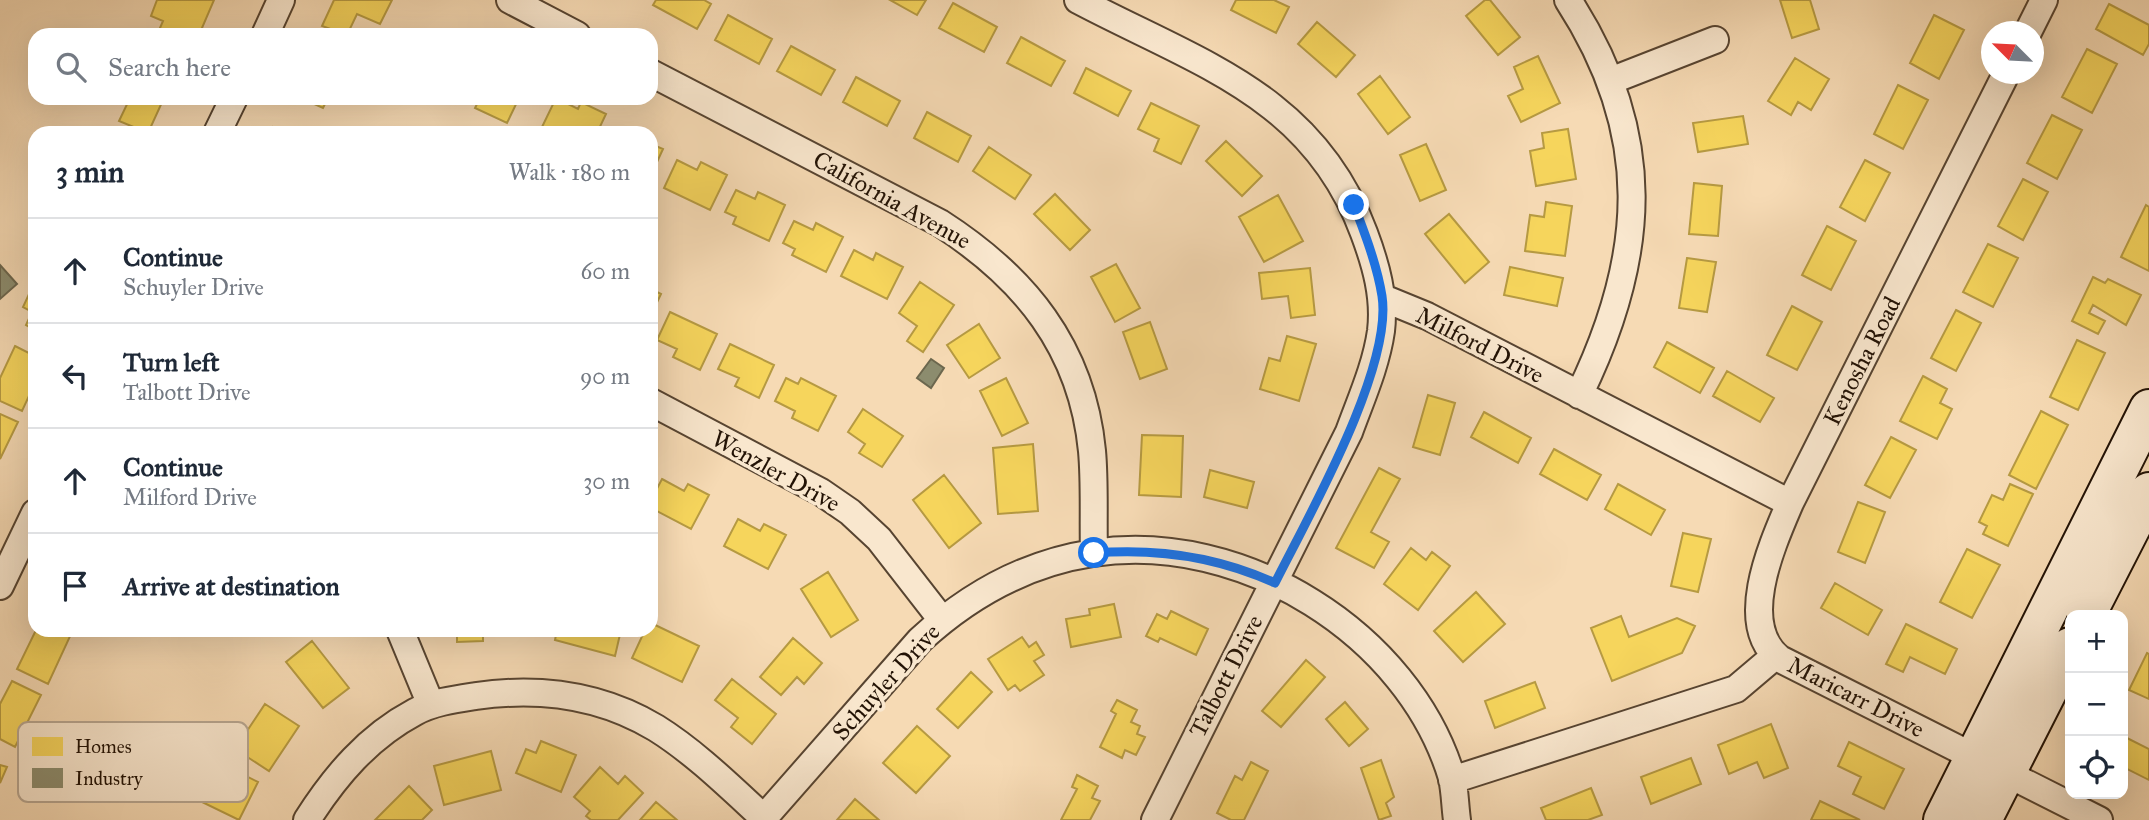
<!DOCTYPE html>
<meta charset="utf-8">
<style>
body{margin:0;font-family:"IM FELL Great Primer",serif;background:#f2f2f3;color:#1f2937}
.controls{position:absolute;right:21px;bottom:21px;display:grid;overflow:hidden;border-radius:14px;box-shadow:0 7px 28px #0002}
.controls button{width:63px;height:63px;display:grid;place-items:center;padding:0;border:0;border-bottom:2px solid #e0e1e3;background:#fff;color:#1f2937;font:35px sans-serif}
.compass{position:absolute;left:1981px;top:21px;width:63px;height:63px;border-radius:50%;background:#fff;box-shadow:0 7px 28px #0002;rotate:294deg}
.stop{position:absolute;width:21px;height:21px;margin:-16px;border:5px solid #1a73e8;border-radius:50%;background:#fff}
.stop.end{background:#1a73e8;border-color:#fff;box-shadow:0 2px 7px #0008}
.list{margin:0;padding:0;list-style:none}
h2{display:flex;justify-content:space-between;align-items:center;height:91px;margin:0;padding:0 28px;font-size:30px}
h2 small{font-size:23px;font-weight:400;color:#747a83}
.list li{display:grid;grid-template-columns:46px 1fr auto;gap:21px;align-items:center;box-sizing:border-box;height:105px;padding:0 28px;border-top:2px solid #e0e1e3}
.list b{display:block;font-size:26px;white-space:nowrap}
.list p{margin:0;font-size:23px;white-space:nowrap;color:#747a83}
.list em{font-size:23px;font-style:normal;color:#747a83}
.icon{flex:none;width:38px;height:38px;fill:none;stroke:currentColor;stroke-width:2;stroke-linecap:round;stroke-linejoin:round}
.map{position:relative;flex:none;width:2149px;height:820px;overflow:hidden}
.search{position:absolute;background:#fff;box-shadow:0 7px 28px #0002;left:28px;top:28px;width:630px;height:77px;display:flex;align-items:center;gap:18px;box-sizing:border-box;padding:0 24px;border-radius:21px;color:#747a83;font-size:26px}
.panel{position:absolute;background:#fff;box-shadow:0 7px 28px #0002;left:28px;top:126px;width:630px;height:511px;border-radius:21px}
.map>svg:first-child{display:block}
</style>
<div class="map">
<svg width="2149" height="820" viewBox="0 0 2149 820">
<rect width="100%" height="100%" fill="#f6dab4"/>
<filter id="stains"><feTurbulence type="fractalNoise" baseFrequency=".00286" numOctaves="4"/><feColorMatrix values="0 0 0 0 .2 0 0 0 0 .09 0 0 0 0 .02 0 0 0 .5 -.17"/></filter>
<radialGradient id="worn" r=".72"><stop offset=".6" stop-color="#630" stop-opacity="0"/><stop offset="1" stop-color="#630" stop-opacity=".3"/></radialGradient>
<path fill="#f6d55c" stroke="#b69a42" stroke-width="2" d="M157,0h57l-15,35h-42l6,-14 -12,-5z
M334,0h58l-12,24 -23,-10 -10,21 -25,-9z
M656,0h48l7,4 -14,25 -44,-24z
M890,0h36l-9,15z
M1236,0h38l15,7 -13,26 -45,-23z
M1485,0h5l30,37 -22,18 -32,-39z
M1780,0h30l9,29 -27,9z
M953,3l44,24 -13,25 -45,-24z
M2109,4l40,21v19l-6,11 -47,-26z
M728,15l44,24 -13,25 -44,-24z
M1934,15l30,15 -25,49 -29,-16z
M1317,22l38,33 -19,22 -38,-33z
M1021,37l44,24 -14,25 -44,-23z
M791,46l44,24 -14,25 -44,-24z
M2087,49l30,15 -25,49 -30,-16z
M1538,56l22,47 -39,19 -13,-26 15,-7 -9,-22z
M1795,58l34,21 -18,31 -13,-8 -7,13 -23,-14z
M1086,68l45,23 -13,25 -44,-23z
M1380,76l30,41 -22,17 -30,-40z
M856,77l44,24 -13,25 -44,-24z
M1898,85l30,15 -25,49 -29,-15z
M130,98h34l-16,35 -29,-12z
M301,98h27l-5,10z
M480,98h39l-12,25 -32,-15z
M556,98l22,11 3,-7 25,12 -9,19h-42l-13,-6z
M1151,103l48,23 -18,38 -27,-13 5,-12 -21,-10z
M927,112l44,24 -13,26 -44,-24z
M2052,115l30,15 -25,49 -30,-16z
M1743,116l5,28 -50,8 -5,-29z
M273,127l13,6h-16z
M1568,129l8,50 -40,7 -6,-35 14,-3 -2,-15z
M1226,141l36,35 -20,20 -36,-35z
M651,144l12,5 -12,26z
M1426,144l20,46 -26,11 -20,-46z
M989,147l42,28 -16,24 -42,-28z
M677,160l20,10 4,-8 26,13 -17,35 -46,-22z
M1865,160l25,13 -25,48 -25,-14z
M2023,179l25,13 -25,48 -25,-14z
M1694,183l28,3 -4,50 -29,-2z
M736,190l19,9 3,-7 27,13 -16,36 -36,-17 3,-7 -11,-5z
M1055,194l35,36 -20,20 -36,-36z
M1278,195l25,46 -39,21 -25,-45z
M1546,202l26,4 -7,50 -40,-5 5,-36 14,2z
M2146,205l3,2v64l-28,-14z
M1449,214l40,48 -24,21 -40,-49z
M794,221l19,9 3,-7 27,14 -17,35 -34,-17 3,-6 -12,-6z
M1827,226l29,15 -25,49 -29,-15z
M1988,244l30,14 -25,49 -30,-15z
M854,250l19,10 3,-7 27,14 -16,32 -46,-23z
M1687,258l29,4 -9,50 -28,-4z
M1116,264l24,44 -25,14 -24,-45z
M1510,267l53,11 -6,28 -53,-11z
M1310,268l5,47 -24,3 -3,-22 -26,3 -3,-26z
M2093,277l12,6 3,-4 33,16 -15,30 -33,-20 -4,8 16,8 -7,13 -26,-13z
M920,282l34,23 -31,47 -16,-11 10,-15 -18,-13z
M651,289l10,5 -10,21z
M29,294l6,3v33l-9,-5 6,-13 -9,-5z
M1792,306l30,16 -25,48 -30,-15z
M1956,310l25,13 -25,48 -25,-13z
M670,312l47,22 -17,36 -27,-13 4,-8 -20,-9z
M1150,322l17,47 -27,10 -17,-47z
M979,324l21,34 -31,20 -22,-33z
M1287,336l29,8 -17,57 -39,-12 9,-31 11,3z
M2077,340l28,13 -27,57 -28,-13z
M1667,342l47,26 -14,25 -46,-26z
M730,344l44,21 -15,33 -24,-12 4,-8 -21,-9z
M15,346l20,10v27l-13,28 -22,-10v-23z
M1727,371l47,27 -14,24 -47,-26z
M1923,376l24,13 -7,14 12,6 -15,30 -37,-18z
M786,378l12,6 3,-6 35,18 -18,35 -26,-13 3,-7 -20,-10z
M1006,378l22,45 -26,13 -22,-45z
M1428,395l27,8 -15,52 -27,-8z
M863,409l40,27 -21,31 -23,-14 6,-9 -17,-12z
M2041,411l27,14 -32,64 -27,-14z
M1484,412l47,26 -13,25 -47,-26z
M0,414l18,8 -18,37z
M1142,435l41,1 -2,61 -42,-2z
M1891,437l25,13 -26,48 -25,-13z
M1033,444l5,67 -40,3 -5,-66z
M1554,449l47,26 -14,25 -47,-26z
M1379,468l21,11 -29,53 18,10 -15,26 -38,-20z
M1210,470l44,12 -7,26 -43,-11z
M944,475l37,48 -32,25 -36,-48z
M662,479l22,12 4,-7 21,11 -18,34 -40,-21v-8z
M1618,484l47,26 -14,25 -46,-26z
M2010,484l23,10 -25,52 -25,-12 4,-8 -8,-4 13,-27 11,5z
M1858,502l27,10 -20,51 -27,-11z
M738,519l22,12 4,-7 22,11 -18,34 -44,-23z
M1683,533l28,6 -13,53 -27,-6z
M1411,548l15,12 6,-8 18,14 -32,44 -34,-26z
M1967,549l33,16 -28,53 -32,-16z
M828,572l30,48 -27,17 -30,-48z
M1835,583l47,27 -14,25 -47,-27z
M1476,592l29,32 -42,38 -29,-31z
M1114,604l7,33 -50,10 -5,-28 24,-4 -1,-6z
M1171,611l37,18 -12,26 -36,-17 -2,4 -12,-6 11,-22 10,5z
M1621,616l8,21 48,-19 18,8 -13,27 -70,28 -21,-53z
M651,623l48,23 -17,36 -50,-24 13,-28h6z
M1906,624l51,25 -12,25 -35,-17 -7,15 -17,-8z
M36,630l36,2 -24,52 -31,-15z
M457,630h57v1l-31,2v8l-26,1z
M557,630h64l-6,26 -60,-16z
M1022,637l7,10 7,-5 8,13 -10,6 10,14 -24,16 -5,-6 -7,5 -20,-31z
M793,638l29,25 -18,21 -7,-7 -16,18 -21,-18z
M312,641l37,47 -26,20 -37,-46z
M2147,653l2,1v45l-20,-9z
M1306,660l19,17 -44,50 -19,-16z
M971,672l21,20 -34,36 -21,-19z
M732,679l44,35 -24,30 -21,-17 7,-9 -23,-18z
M12,681l29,14 -26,52 -15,-8v-35z
M1535,682l10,26 -50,20 -10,-27z
M1117,700l20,10 -6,12 9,4 -3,8 8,3 -9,18 -11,-5 -3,8 -22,-11 16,-33 -5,-3z
M1345,702l23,27 -19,17 -23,-27z
M265,704l34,22 -30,45 -34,-22z
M1771,724l17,44 -24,10 -7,-16 -28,12 -11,-29z
M917,726l33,30 -34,37 -33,-30z
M2123,736l26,13v31l-26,-13z
M541,741l35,14 -15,37 -45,-19 10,-24 10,4z
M1849,742l55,27 -20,40 -31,-15 8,-17 -23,-11z
M491,751l10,39 -57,15 -10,-39z
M1691,758l10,26 -50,20 -10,-27z
M1381,760l13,37 -8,6 5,13 -12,4 -18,-52z
M1251,762l17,9 -24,49h-13l-14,-7 18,-37 7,4z
M0,765l7,2 -7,16z
M600,767l18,17 7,-8 18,17 -25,27h-27l-5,-4 4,-5 -16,-14z
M230,768l28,14 -19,38 -39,-19 11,-21 10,6z
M1077,775l21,11 -6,12 8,3 -10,19h-29l16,-31 -5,-2z
M409,786l23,24 -10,10h-47z
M1591,788l11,27 -14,5h-42l-5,-12z
M855,799l24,21h-42z
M1820,801l40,19h-49z
M656,802l21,18h-37z"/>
<path fill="#8c8c6e" stroke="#6c674e" stroke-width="2" d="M0,265l17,19 -17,15z
M931,359l13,9 -13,20 -14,-10z"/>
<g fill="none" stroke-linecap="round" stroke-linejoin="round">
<g stroke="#574431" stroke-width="30">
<path id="street" d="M510,0l67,35
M1078,0c119,63 235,95 286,233 12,32 21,64 17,98 -5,35 -20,68 -32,101l-194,388
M1568,0c87,134 79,256 11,395
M2028,32l16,-32
M265,35l16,-35
M651,73l289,150c84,54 142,124 152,228 3,33 1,68 2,102
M2006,74l-216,429c-18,42 -54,122 -10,156l319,161
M1610,81l105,-41
M217,133l17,-35
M1383,298l44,18 363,187
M651,402l170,90 29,20 29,27 63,81
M0,586l35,-73
M400,630l31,75
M1452,780l284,-91 39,-33
M307,820c28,-44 61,-83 108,-108 18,-10 41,-13 61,-16 63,-9 125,-1 180,32 40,25 75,60 110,92
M762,820l158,-180c49,-45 107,-77 173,-87 148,-23 316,80 359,225 3,13 3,28 5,42"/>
</g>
<g stroke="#221205" stroke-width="42">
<path id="secondary" d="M2086,615l63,-123
M1943,820l206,-411
M1982,820l88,-173"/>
</g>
<use href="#street" stroke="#f9e7ce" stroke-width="26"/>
<use href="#secondary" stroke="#f9e7ce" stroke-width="38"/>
</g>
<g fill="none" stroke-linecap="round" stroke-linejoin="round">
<path stroke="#1a73e8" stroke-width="9" d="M1094,553c63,-5 122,3 181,30 33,-66 118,-215 107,-287 -5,-31 -17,-62 -28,-91"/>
</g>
<g text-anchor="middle" stroke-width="7" stroke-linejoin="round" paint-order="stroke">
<g font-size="24" fill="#221205" stroke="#f9e7ce">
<text transform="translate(892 200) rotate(29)" y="8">California Avenue</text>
<text transform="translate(1480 345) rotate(27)" y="8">Milford Drive</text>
<text transform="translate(1862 361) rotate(-63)" y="8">Kenosha Road</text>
<text transform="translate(776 471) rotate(29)" y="8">Wenzler Drive</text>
<text transform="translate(1226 676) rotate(-63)" y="8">Talbott Drive</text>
<text transform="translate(886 682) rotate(-48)" y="8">Schuyler Drive</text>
<text transform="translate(1856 697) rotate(27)" y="8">Maricarr Drive</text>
</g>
</g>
<rect x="18" y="722" width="230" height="80" rx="10" fill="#f9e7ce" stroke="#b8a792" stroke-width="2"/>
<rect x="32" y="737" width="31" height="19" fill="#f6d55c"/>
<rect x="32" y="768" width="31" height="20" fill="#8c8c6e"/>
<g font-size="19" fill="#221205">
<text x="75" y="753">Homes</text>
<text x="75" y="785">Industry</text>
</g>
<rect width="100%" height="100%" filter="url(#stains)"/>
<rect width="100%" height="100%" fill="url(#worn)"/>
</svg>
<div class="controls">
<button>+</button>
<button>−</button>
<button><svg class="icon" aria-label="locate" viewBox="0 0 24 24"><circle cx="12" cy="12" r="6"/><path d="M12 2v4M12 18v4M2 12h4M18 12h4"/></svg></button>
</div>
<svg class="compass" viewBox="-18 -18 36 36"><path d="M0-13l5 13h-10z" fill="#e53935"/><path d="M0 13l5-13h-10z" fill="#747a83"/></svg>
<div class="stop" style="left:1094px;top:553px"></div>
<div class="stop end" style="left:1354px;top:205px"></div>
<div class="search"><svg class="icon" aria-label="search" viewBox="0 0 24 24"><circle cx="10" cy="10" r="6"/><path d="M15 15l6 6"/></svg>Search here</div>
<section class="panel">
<h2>3 min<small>Walk · 180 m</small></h2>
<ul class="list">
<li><svg class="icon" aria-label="ahead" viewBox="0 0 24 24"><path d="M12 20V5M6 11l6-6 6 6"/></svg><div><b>Continue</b><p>Schuyler Drive</p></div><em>60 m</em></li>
<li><svg class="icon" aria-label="left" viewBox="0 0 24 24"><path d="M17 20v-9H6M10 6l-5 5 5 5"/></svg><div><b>Turn left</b><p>Talbott Drive</p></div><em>90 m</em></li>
<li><svg class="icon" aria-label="ahead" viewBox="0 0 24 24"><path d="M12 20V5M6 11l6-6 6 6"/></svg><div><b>Continue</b><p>Milford Drive</p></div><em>30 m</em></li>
<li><svg class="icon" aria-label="arrive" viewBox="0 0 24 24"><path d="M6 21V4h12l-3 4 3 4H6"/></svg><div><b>Arrive at destination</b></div></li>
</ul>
</section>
</div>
